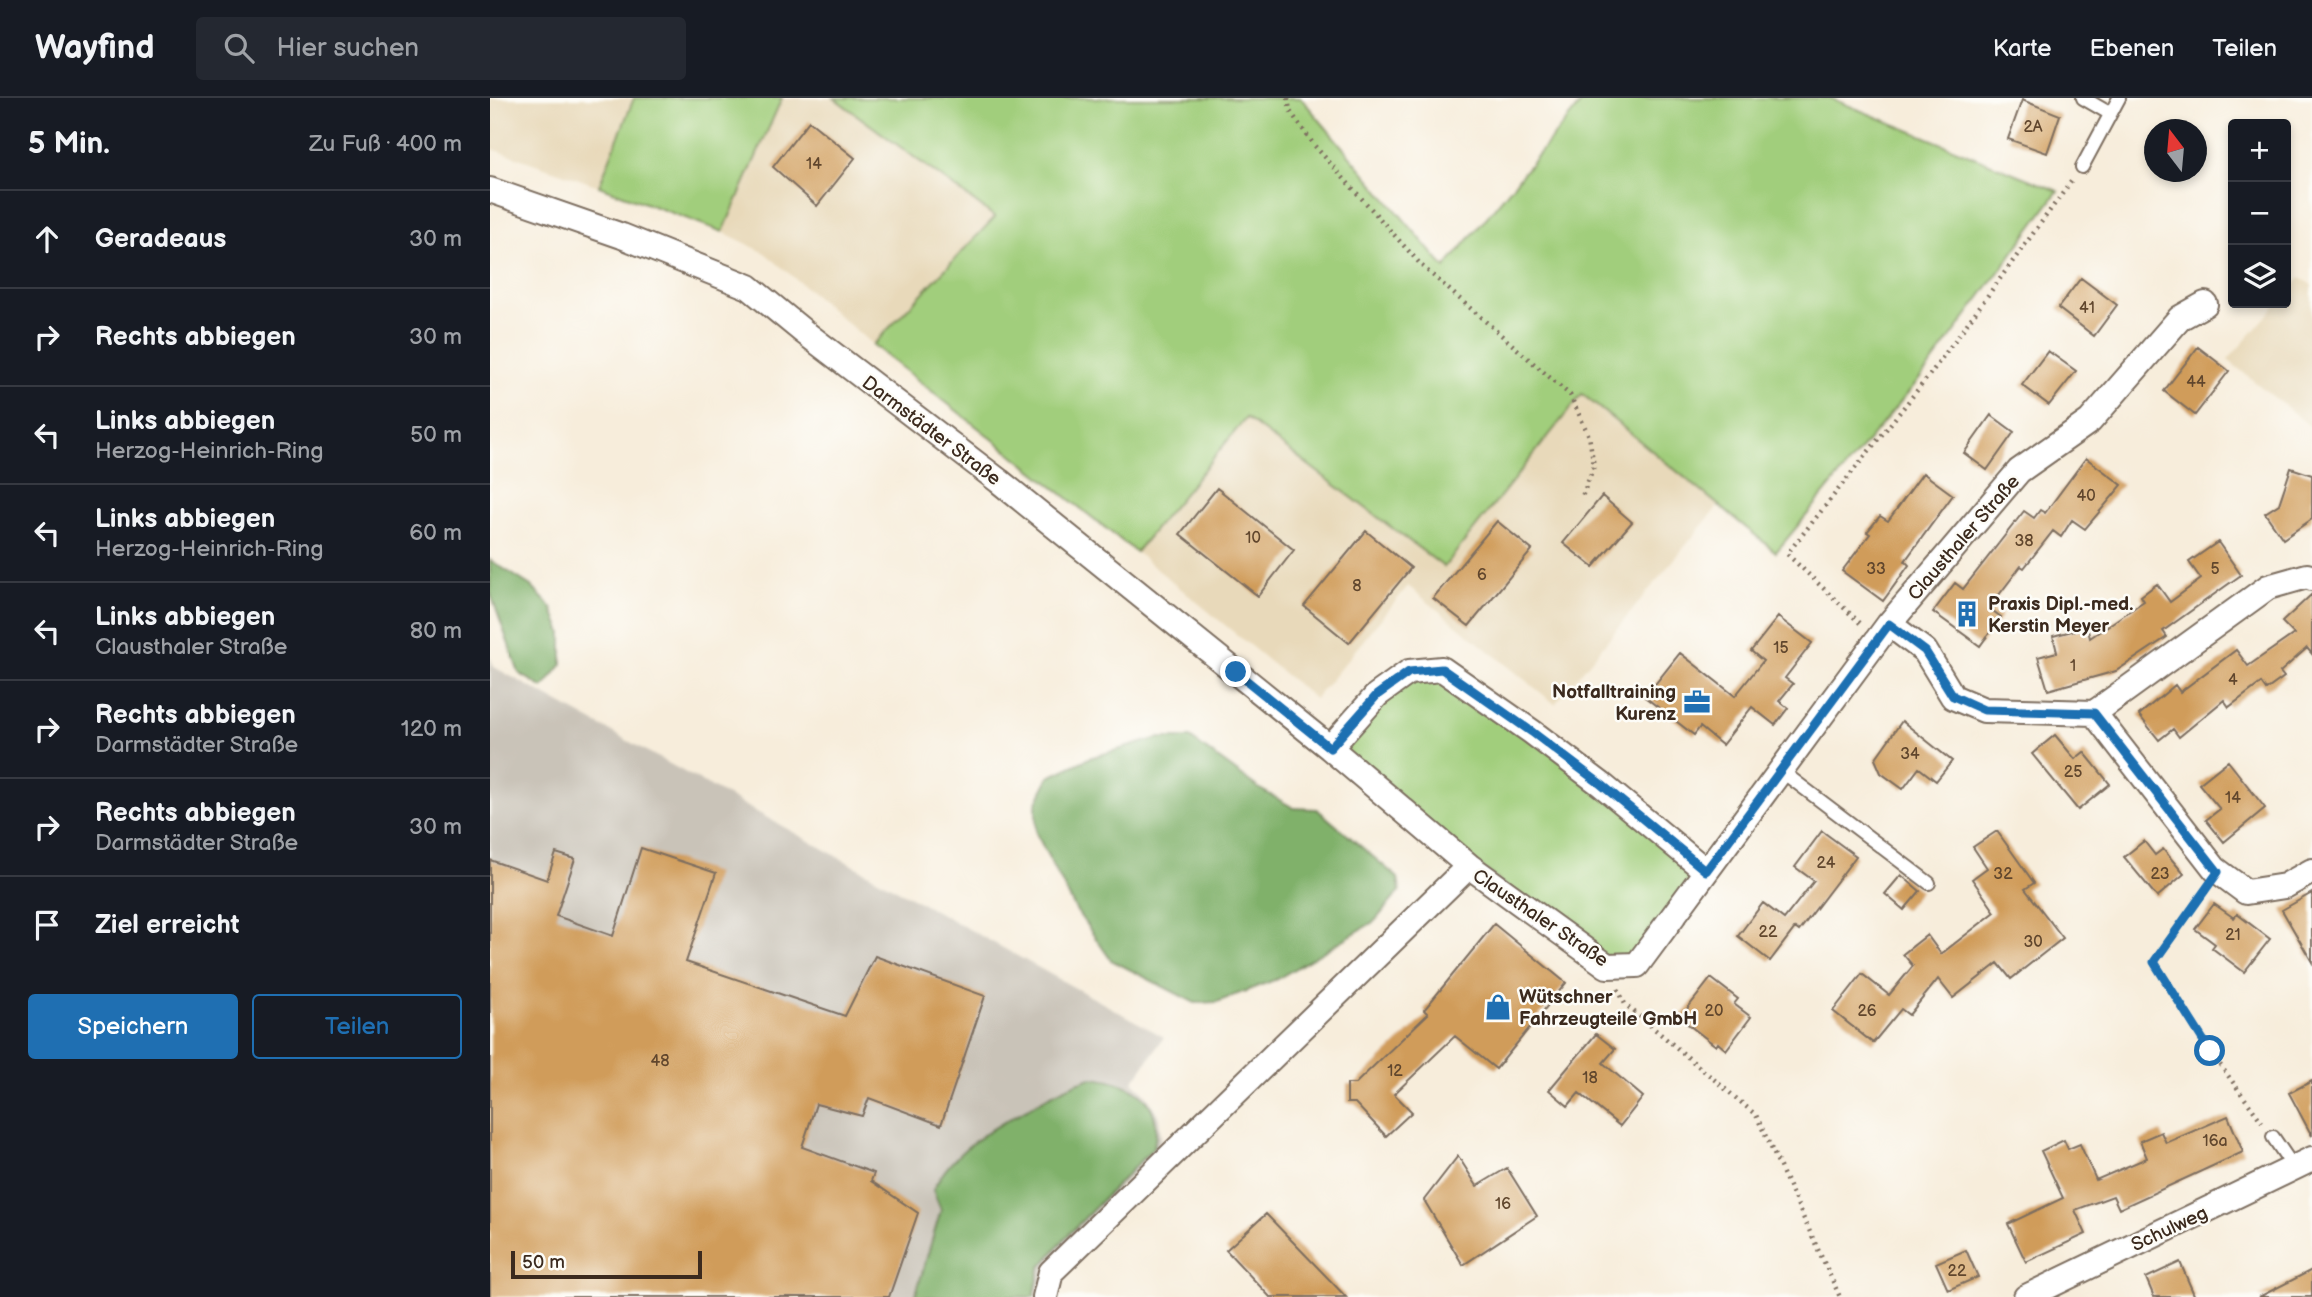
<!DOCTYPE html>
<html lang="de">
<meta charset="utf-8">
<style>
body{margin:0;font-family:"Balsamiq Sans",sans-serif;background:#242831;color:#f1f3f6}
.controls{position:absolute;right:21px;top:21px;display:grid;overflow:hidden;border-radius:7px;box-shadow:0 4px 10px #0003}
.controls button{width:63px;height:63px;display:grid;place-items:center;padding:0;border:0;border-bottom:2px solid #363941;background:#171b24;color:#f1f3f6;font:35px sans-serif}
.compass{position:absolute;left:1654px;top:21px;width:63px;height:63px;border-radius:50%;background:#171b24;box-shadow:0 4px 10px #0003;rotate:344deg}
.scale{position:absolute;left:21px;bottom:18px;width:191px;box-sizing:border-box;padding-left:7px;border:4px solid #3b2a1e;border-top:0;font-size:19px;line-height:24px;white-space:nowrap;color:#3b2a1e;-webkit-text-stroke:5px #fdfcf7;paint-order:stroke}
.stop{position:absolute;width:21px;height:21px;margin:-16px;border:5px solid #1f6fb2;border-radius:50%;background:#fff}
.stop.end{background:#1f6fb2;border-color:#fff;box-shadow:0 2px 7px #0008}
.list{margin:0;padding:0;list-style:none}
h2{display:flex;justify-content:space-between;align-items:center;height:91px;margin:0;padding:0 28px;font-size:30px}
h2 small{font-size:23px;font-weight:400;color:#9ea1a6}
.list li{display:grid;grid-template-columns:46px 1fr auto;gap:21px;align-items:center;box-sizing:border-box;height:98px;padding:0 28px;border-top:2px solid #363941}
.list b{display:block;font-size:26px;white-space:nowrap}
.list p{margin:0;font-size:23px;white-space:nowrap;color:#9ea1a6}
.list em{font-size:23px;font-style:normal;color:#9ea1a6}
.actions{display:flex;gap:14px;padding:21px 28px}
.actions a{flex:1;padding:16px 0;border:2px solid #1f6fb2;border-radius:7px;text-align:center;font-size:24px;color:#1f6fb2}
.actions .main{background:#1f6fb2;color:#fff}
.icon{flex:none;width:38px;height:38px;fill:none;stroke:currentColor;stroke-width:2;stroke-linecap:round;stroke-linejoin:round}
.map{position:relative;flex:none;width:1822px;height:1199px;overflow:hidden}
header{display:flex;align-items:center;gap:42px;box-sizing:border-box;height:98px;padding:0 35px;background:#171b24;border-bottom:2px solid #363941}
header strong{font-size:33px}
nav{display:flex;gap:38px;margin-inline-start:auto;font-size:24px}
.search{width:490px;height:63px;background:#242831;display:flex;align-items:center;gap:18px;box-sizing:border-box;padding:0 24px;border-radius:7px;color:#9ea1a6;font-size:26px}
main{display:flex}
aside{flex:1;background:#171b24}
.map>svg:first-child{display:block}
</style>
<header>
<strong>Wayfind</strong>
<div class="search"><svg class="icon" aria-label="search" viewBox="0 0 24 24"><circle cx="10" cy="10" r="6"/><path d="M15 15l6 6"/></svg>Hier suchen</div>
<nav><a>Karte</a><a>Ebenen</a><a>Teilen</a></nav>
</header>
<main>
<aside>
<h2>5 Min.<small>Zu Fuß · 400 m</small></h2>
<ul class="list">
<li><svg class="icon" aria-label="ahead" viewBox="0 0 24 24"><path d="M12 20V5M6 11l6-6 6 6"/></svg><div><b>Geradeaus</b></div><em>30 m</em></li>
<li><svg class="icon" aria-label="right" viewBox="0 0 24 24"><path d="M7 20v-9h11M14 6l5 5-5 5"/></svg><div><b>Rechts abbiegen</b></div><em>30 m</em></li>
<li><svg class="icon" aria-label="left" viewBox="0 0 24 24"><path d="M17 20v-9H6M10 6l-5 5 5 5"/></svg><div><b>Links abbiegen</b><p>Herzog-Heinrich-Ring</p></div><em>50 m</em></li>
<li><svg class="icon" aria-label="left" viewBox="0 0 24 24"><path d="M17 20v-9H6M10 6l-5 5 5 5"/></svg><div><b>Links abbiegen</b><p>Herzog-Heinrich-Ring</p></div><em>60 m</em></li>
<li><svg class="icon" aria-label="left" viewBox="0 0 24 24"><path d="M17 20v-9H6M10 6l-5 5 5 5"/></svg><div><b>Links abbiegen</b><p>Clausthaler Straße</p></div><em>80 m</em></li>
<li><svg class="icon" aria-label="right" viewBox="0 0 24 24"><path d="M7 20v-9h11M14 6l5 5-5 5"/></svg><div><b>Rechts abbiegen</b><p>Darmstädter Straße</p></div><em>120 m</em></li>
<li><svg class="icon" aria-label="right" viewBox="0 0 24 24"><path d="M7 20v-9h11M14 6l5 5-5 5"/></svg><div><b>Rechts abbiegen</b><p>Darmstädter Straße</p></div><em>30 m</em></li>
<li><svg class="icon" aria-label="arrive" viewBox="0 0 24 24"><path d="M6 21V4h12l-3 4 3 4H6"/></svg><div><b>Ziel erreicht</b></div></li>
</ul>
<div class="actions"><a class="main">Speichern</a><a>Teilen</a></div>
</aside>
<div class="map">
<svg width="1822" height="1199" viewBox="0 0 1822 1199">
<rect width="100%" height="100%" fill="#fdfcf7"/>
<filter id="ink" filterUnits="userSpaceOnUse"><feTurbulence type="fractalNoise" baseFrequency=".0143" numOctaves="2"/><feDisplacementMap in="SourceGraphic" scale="14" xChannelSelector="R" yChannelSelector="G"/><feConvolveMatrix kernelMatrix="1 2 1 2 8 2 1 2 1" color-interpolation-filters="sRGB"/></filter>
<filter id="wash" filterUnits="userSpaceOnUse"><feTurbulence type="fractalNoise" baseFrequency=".00686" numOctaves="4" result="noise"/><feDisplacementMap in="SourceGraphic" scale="28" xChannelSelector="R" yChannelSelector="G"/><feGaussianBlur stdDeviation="1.57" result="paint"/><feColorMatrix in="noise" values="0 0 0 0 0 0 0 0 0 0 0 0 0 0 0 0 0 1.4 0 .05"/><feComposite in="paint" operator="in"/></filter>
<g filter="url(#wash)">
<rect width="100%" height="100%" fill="#f7eddb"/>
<path fill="#e8d9ba" d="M0,0h144l-35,88 -109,-38z
M292,0h52l161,119 -122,128 -108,-92 -42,-21z
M1810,180l12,7v143l-84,-68 50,-57h8v-9z
M1092,295l138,111 -165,200 -147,-118 -93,113 -179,-147 110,-134 198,149z"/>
<path fill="#c9c3b8" d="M0,559l4,10 670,370 -31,45 13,12 13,23 2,22 -4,10 -107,112 -14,36h-546z"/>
<path fill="#a1ce7b" stroke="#6e7c4c" stroke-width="2" d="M144,0h148l-59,134 -124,-46z
M344,0h467l144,170 135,-164 15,-6h235l228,93 -131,179 -151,182 -194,-158 -138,173 -198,-149 -110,134 -263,-207 122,-128z
M952,571l264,202 -69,94 -30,1 -277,-218 47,-53z"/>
<path fill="#80b16b" stroke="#5e6e44" stroke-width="2" d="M0,462l41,26 21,22 10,25v31l-19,24 -24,-15 -29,-81z
M669,640h31l70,51 34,19 23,1 81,69 2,13 -25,30 -98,58 -60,23 -22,1 -84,-43 -35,-50 -40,-77v-29l13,-27 40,-19z
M601,980c43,4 73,21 63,69l-89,91 -25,30 -6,29h-119l26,-87 -8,-20c20,-40 56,-60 94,-81 21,-13 41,-24 64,-31z"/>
<g id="blocks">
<path fill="#d09c5a" d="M1532,2l38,15 -13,38 -39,-14z
M319,23l46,37 -38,48 -44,-39z
M1591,180l36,27 -23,31 -36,-28z
M1708,249l31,24 -34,44 -31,-24z
M1558,253l28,20 -27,34 -27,-20z
M1501,317l23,17 -27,38 -23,-17z
M1596,360l36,27 -37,44 -13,-9 -11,17 -8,-6 -29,37 -3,-2 -32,42 12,9 -21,29 -47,-34 22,-29 8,6 61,-78 10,7 6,-8 5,3z
M1801,370l21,7v44l-29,20 -18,-26 14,-9z
M1433,375l30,22 -48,66 4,4 -26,36 -41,-30 28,-37 -3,-2 13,-16 8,5z
M727,390l77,62 -36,46 -78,-62z
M1112,398l30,26 -39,45 -30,-24z
M1007,423l35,29 -63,76 -36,-28z
M876,433l45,37 -62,75 -45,-37z
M1728,444l23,33 -78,56 4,6 -51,34 -68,19 -10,-33 19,-5 -4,-16 34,-9 3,11 54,-37 -3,-5 16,-12 13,18 31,-23 -12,-17z
M1822,496v60l-5,-6 -27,24 4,5 -18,13 -5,-7 -32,24 -5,-7 -45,37 -6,-8 -14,11 -20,-25 36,-30 5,7 56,-42 12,16 46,-32 -12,-12z
M1288,519l34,26 -27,35 8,6 -14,17 9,7 -13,17 -23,-18 -30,38 -22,-18 -6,8 -49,-38 35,-44 55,43 28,-35 -12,-10z
M1412,623l50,40 -16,20 -17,-13 -16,21 -22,-16 -6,-14z
M1565,637l20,24 9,-7 26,32 -32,26 -46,-56z
M1738,663l37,47 -41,34 -18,-22 14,-11 -21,-25z
M1332,733l34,25 -57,75 -4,-3 -25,33 -32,-25 25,-33 21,16 30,-38 -19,-14z
M1507,733l37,52 -9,6 38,49 -52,41 -13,-16 -45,35 -15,-19 -29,36 -8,-6 -28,34 -40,-32 29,-37 27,21 24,-29 -10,-12 24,-19 14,19 54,-42 -23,-33 15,-11 -14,-21z
M1654,743l11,14 8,-6 21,25 -27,23 -33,-40z
M151,750l75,25 -30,89 159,54 30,-60 110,40 -44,129 -72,-27 -7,18 -46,-12 -14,43 72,26 -3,8 47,32 -29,84h-399v-437l57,20 9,-27 19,6 -19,57 57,20z
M1411,777l19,16 -16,19 -19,-16z
M1822,795v69l-30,-52z
M1724,806l20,14 3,-4 33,25 -26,33 -32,-24 3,-4 -20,-15z
M1004,826l72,59 -70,86 -41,-33 -61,58 18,18 -26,24 -31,-33h-8v-19h8l73,-70 -4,-4z
M1221,880l27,21 -4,5 17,13 -25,33 -8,-7 -2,3 -36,-28z
M1106,936l19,15 -12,14 40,34 -23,29 -41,-33 -11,13 -19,-16z
M1822,983v55l-23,-43z
M1738,1018l15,36 -124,57 -6,-13 -38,14 11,24 -60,28 -18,-38 55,-26 -22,-47 23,-11 4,9 12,-5 16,36 51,-22 -7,-17 21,-9 5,11z
M968,1058l19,30 30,-18 30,48 -74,49 -39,-65z
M776,1116l58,60 22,23h-76l-44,-47z
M1476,1152l12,27 -30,13 -12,-27z
M1690,1164l15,35h-41l-8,-19z
M1822,1172v27h-53z"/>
</g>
</g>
<g filter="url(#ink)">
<use href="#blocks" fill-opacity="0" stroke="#7d6e60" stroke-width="2"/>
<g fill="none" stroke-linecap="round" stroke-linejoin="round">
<g stroke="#7d6e60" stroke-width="16">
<path id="lane" d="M1593,0l26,15
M1592,69l37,-69
M1290,672l149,113
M1783,1039l21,31"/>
</g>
<g stroke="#7d6e60" stroke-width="28">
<path id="street" d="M0,92l132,46 127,51 55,45 195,149 331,267 139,118 138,100 30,-1 252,-341 130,-153 71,-50 90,-103 25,-14
M1399,526l36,27 28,46 31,13 110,3 174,-126 39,-11 5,2
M1604,615l121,156 31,23 39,-6 27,-15
M840,650l47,-53 32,-23 33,-3 90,63 70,53 104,86
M555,1199l6,-25 418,-406
M1536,1199l286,-138"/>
</g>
<path stroke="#7d6e60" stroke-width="4.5" stroke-dasharray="2 5" stroke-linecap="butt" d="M798,0l2,13 24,34 108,121 148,129 19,41 5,30 -13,33
M1370,525l-73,-69 144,-181 142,-194
M1716,793l-52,71 56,89 52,71
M1128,891l7,15 131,111 84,182"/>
<use href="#lane" stroke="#fff" stroke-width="12"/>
<use href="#street" stroke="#fff" stroke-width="24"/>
</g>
</g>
<g fill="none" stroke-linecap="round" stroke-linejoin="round" filter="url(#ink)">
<path stroke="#1f6fb2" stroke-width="9" d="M746,574l94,76 47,-53 32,-23 33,-3 90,63 70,53 104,86 183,-247 36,27 28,45 31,14 110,3 124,159 -64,90 56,89"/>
</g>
<defs>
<g id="building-bare" transform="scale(2.1)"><path d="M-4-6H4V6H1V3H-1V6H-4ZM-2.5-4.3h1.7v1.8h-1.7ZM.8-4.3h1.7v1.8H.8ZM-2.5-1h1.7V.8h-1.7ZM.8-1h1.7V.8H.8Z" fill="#1f6fb2" stroke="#fdfcf7" stroke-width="2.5" paint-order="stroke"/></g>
<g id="office-bare" transform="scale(2.1)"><path d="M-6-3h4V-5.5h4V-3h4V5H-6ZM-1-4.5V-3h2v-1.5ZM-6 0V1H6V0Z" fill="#1f6fb2" stroke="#fdfcf7" stroke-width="2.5" paint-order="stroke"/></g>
<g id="shop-bare" transform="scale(2.1)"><path d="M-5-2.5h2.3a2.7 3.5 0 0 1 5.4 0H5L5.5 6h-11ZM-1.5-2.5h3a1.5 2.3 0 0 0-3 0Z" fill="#1f6fb2" stroke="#fdfcf7" stroke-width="2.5" paint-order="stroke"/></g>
</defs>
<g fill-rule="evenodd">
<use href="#building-bare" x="1477" y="516"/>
<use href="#office-bare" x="1207" y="604"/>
<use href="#shop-bare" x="1008" y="909"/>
</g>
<g text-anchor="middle" stroke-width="5" stroke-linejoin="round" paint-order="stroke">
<g font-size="16" fill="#60462d">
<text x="1543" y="34">2A</text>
<text x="324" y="71">14</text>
<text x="1597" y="215">41</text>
<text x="1706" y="289">44</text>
<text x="1596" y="403">40</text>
<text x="763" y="445">10</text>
<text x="1534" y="448">38</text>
<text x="1386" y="476">33</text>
<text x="1725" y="476">5</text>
<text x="992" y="482">6</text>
<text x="867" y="493">8</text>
<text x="1291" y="555">15</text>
<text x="1583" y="573">1</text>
<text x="1743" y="587">4</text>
<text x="1420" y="661">34</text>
<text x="1583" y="679">25</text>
<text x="1743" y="705">14</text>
<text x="1336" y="770">24</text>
<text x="1513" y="781">32</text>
<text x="1670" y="781">23</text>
<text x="1278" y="839">22</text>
<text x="1743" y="842">21</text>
<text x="1543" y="849">30</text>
<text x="1224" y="918">20</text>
<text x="1377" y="918">26</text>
<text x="170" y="968">48</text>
<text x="905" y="978">12</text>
<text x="1100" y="985">18</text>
<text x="1725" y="1048">16a</text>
<text x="1013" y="1111">16</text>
<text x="1467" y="1178">22</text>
</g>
<g font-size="19" fill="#3b2a1e" stroke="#fdfcf7">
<text transform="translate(442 332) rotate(37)" y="7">Darmstädter Straße</text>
<text transform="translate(1473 439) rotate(-49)" y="7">Clausthaler Straße</text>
<text transform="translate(1051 819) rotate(34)" y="7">Clausthaler Straße</text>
<text transform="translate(1679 1130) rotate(-25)" y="7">Schulweg</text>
</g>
<g font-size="19" font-weight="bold" fill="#3b2a1e" stroke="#fdfcf7" text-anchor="start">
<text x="1498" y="512">Praxis Dipl.-med.<tspan x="1498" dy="22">Kerstin Meyer</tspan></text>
<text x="1186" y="600" text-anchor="end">Notfalltraining<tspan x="1186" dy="22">Kurenz</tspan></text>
<text x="1029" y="905">Wütschner<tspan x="1029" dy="22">Fahrzeugteile GmbH</tspan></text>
</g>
</g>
</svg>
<div class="controls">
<button>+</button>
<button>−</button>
<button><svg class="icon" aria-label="layers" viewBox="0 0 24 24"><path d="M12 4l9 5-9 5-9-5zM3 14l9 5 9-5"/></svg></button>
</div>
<svg class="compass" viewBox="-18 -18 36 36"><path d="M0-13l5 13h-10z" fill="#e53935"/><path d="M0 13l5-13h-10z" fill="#9ea1a6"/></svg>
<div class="scale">50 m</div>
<div class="stop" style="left:1720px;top:953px"></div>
<div class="stop end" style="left:746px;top:574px"></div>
</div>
</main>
